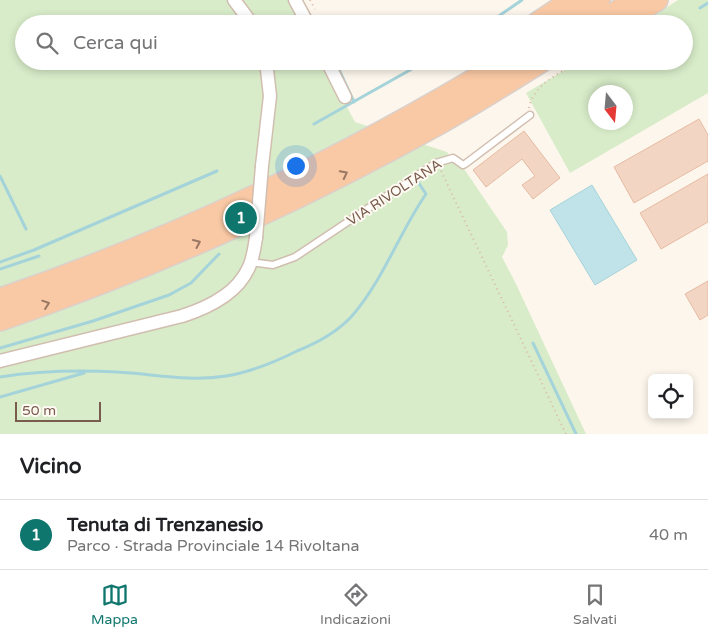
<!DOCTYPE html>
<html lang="it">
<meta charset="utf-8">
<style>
body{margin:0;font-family:"Varela Round",sans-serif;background:#f2f2f2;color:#202124}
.controls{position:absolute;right:15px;bottom:15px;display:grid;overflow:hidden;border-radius:8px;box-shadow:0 2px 8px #0003}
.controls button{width:45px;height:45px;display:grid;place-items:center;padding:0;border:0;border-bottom:1px solid #e0e0e0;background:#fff;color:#202124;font:25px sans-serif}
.compass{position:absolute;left:588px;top:85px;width:45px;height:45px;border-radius:50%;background:#fff;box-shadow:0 2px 8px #0003;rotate:164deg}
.scale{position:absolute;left:15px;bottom:12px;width:86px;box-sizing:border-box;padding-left:5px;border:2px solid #7a5c4d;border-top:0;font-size:14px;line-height:18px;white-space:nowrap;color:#7a5c4d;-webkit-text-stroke:4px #fffaf3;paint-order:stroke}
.you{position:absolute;left:295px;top:165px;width:18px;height:18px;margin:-12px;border:4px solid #fff;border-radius:50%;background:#1a73e8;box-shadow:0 0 0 8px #1a73e833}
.badge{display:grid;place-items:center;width:32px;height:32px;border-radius:50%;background:#0f766e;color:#fff;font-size:16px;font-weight:700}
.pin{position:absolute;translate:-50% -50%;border:2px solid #fff;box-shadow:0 1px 5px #0006}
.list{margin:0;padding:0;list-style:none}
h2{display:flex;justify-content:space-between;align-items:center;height:65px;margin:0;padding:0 20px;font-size:21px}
h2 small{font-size:16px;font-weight:400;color:#757577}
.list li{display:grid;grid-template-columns:32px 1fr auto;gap:15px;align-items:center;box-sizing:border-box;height:70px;padding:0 20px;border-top:1px solid #e0e0e0}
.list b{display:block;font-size:19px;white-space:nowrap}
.list p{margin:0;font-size:16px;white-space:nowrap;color:#757577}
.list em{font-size:16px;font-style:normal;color:#757577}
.icon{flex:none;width:28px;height:28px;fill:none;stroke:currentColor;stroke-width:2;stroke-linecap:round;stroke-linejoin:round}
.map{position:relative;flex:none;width:708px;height:434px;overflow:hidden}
.search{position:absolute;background:#fff;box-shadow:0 2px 8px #0003;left:15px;right:15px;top:15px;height:55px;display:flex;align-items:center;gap:12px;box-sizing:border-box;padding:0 18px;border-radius:28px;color:#757577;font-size:19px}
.sheet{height:135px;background:#fff}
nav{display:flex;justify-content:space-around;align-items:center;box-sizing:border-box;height:70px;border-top:1px solid #e0e0e0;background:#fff;font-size:14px;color:#757577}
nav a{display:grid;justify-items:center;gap:2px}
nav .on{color:#0f766e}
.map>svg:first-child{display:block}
</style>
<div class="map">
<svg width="708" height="434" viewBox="0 0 708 434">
<rect width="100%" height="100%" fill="#fdf6ec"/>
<path fill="#d8ecc9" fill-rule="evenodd" d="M0,0h290l13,24h-279v37h298l33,61 92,30 3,5 4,-3 53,78 1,13 -6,12 14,27 70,150h-586z
M678,0h30v93l-138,80 -44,-80 54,-32h104v-37h-43zM626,92v30h-30v-30z"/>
<path fill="#bfe3e8" stroke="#a5d3da" d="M592,185l45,75 -42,25 -45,-75z"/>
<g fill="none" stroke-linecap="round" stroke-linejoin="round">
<path stroke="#a5d3da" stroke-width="3" d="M700,8l8,-5
M487,24l35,-24
M335,61l19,41
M314,124l112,-63
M0,176l26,53
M0,262l34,-12 183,-79
M0,269l39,-13
M533,343l43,91
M0,348l93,-27 76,-26 22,-12 28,-29
M0,377c38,-6 79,-7 117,-5 37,2 73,10 109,4 25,-4 49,-14 71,-25 20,-8 40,-19 54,-34 32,-36 48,-84 75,-123l-8,-12
M0,397l84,-24"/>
</g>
<path fill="#f3d5c3" stroke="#e6bba3" d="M699,119l9,16v26l-74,42 -20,-36z
M524,131l36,47 -27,21 -11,-14 13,-9 -13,-17 -36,28 -13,-17z
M708,174v48l-47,27 -21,-36z
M708,281v34l-8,5 -15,-26z"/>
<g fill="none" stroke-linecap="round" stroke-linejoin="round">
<g stroke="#d1beb0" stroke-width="9">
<path id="service" d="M251,262l22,3 22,-8 141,-94 17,-5 10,7 2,-1 65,-49"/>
</g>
<g stroke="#d1beb0" stroke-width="15">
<path id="minor" d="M234,0l18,24
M295,0l13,24
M327,61l18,36
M262,166l8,-70 -4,-35
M0,361l182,-45c25,-8 54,-21 66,-47 5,-9 6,-20 8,-31"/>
</g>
<g stroke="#dad1cd" stroke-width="24">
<path id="trunk" d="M536,24l36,-24
M563,24l36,-24
M599,24l29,-20
M618,24l39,-24
M0,299c177,-60 346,-141 505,-238
M0,320c152,-52 298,-118 438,-196 36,-20 70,-42 104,-63"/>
</g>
<path stroke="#d9b8a5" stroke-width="2" stroke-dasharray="1 4" stroke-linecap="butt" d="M310,0l5,9
M529,108c4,-24 32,-35 50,-47
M441,171l125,263"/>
<use href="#service" stroke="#fff" stroke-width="6"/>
<use href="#minor" stroke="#fff" stroke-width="12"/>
<use href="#trunk" stroke="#f9c8a4" stroke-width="21"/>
<g stroke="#d1beb0" stroke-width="15" stroke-linecap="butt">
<path id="minor-bridge" d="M256,238l6,-72"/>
</g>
<use href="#minor-bridge" stroke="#fff" stroke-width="12"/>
</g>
<defs><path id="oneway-chevron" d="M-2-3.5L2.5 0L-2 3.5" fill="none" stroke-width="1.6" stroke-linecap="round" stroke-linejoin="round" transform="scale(1.25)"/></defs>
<g stroke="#9a7763">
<use href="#oneway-chevron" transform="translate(344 174) rotate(-27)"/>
<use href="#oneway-chevron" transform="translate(197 243) rotate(-24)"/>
<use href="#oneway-chevron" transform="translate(46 304) rotate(-19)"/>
</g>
<g text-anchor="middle" stroke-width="4" stroke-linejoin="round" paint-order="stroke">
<g font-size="14" fill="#7a5c4d" stroke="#fffaf3">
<text transform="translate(394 192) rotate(-33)" y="5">VIA RIVOLTANA</text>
</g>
</g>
</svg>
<div class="controls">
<button><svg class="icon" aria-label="locate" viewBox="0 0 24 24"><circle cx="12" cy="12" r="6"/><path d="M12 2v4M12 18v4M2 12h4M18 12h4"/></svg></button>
</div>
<svg class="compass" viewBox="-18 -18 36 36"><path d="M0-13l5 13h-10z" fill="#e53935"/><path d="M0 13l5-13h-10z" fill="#757577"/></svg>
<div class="scale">50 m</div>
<div class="you"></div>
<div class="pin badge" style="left:241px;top:218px">1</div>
<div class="search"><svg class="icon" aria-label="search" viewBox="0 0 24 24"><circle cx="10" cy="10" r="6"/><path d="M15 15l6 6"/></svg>Cerca qui</div>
</div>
<section class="sheet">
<h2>Vicino<small></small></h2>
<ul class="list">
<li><span class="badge">1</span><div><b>Tenuta di Trenzanesio</b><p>Parco · Strada Provinciale 14 Rivoltana</p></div><em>40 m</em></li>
</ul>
</section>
<nav>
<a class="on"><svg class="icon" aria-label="map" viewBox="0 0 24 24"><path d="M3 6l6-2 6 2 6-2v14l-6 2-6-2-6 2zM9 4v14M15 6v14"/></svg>Mappa</a>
<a><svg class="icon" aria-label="directions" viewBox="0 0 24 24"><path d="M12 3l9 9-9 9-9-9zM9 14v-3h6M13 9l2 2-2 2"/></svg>Indicazioni</a>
<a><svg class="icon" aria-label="saved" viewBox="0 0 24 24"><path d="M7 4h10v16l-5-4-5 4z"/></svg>Salvati</a>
</nav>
